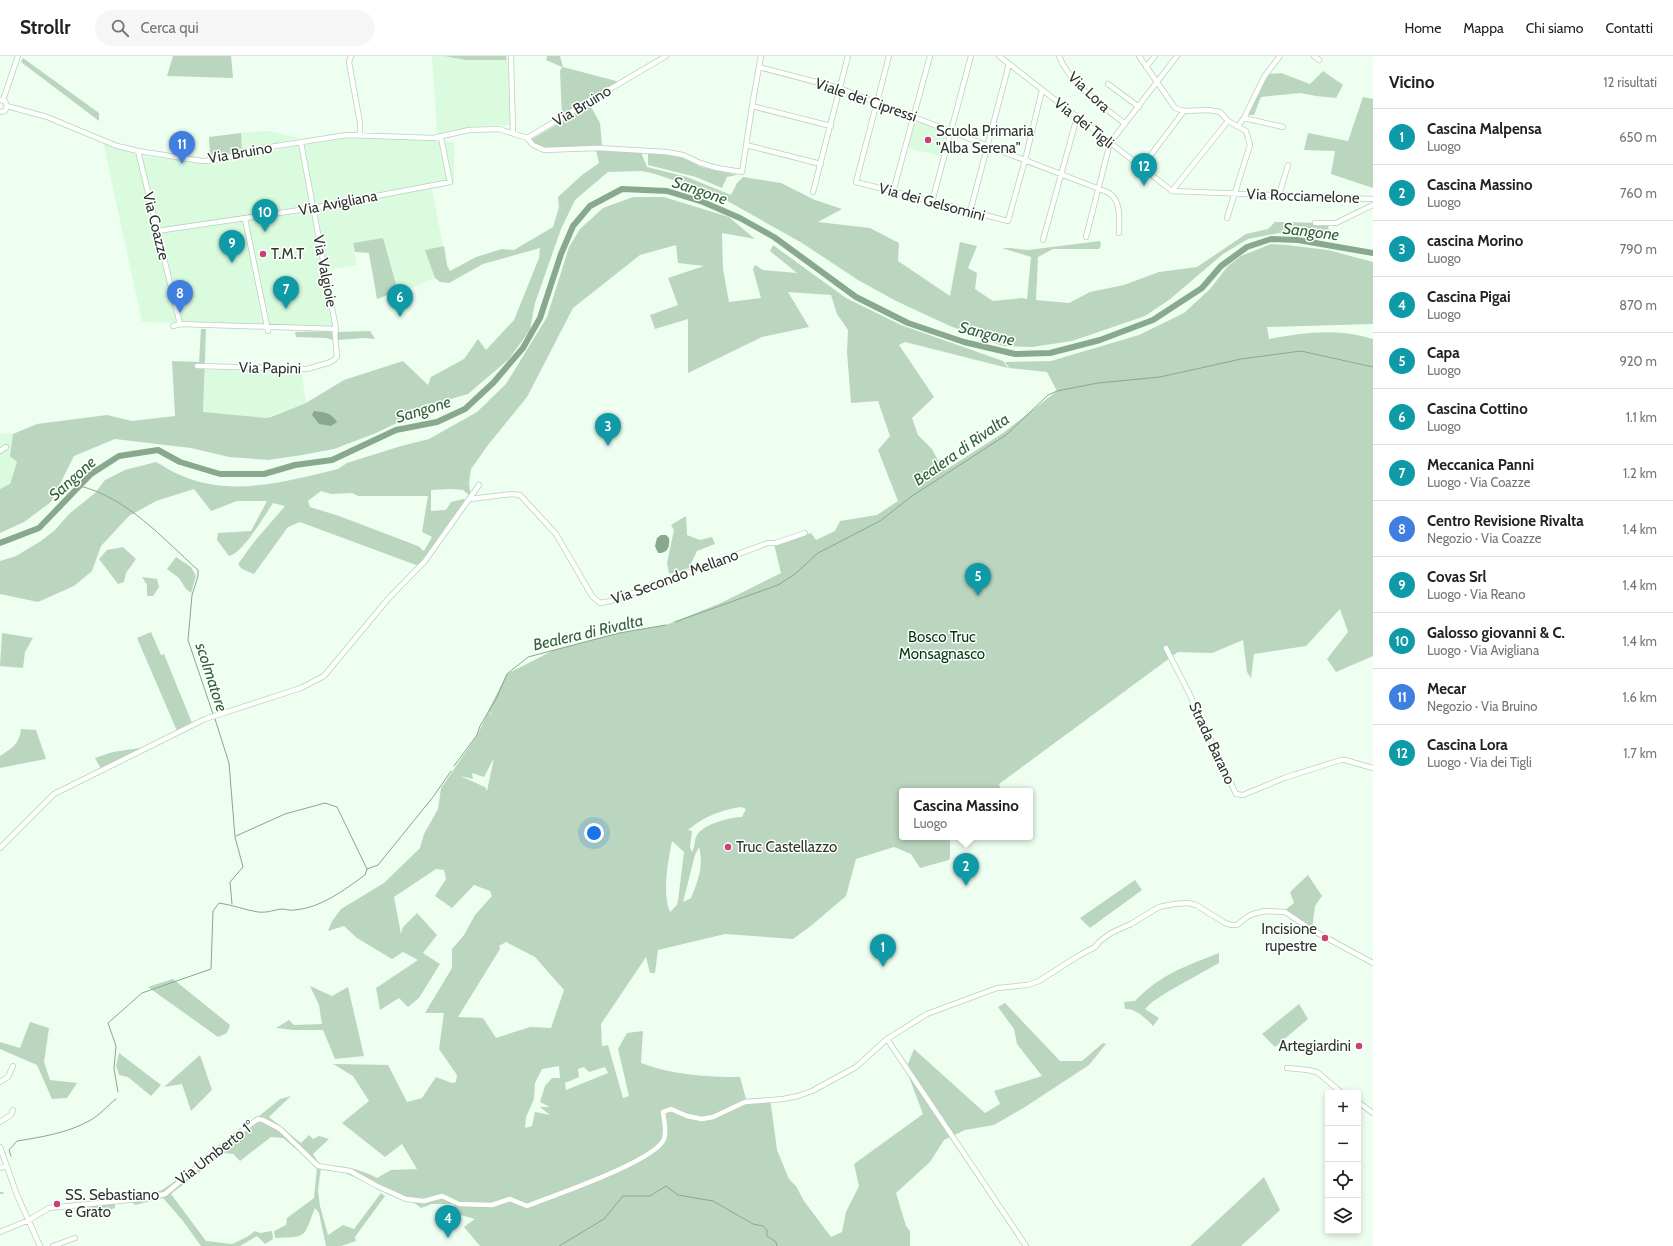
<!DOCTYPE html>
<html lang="it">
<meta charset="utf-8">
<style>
body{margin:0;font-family:Cabin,sans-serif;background:#f6f6f6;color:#202124}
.controls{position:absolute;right:12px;bottom:12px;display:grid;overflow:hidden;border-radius:4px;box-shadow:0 2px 6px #0003}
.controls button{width:36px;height:36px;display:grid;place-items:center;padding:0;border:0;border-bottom:1px solid #e0e0e0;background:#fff;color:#202124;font:20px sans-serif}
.you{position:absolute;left:594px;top:777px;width:14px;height:14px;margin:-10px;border:3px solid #fff;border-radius:50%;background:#1a73e8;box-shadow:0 0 0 6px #1a73e833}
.badge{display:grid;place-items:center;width:26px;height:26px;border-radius:50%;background:#ea580c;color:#fff;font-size:13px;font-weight:700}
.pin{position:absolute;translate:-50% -33px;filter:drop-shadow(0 1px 2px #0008)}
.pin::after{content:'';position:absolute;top:21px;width:14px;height:12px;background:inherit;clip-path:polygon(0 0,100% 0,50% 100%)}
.popup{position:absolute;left:899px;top:732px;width:134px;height:52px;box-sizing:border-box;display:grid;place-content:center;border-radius:4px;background:#fff;filter:drop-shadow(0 1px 3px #0005);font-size:13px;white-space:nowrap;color:#757577}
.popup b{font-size:15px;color:#202124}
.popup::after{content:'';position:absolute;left:50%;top:100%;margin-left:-8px;border:8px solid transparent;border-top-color:#fff}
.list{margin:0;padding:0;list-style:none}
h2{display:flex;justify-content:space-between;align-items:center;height:52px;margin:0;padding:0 16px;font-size:17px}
h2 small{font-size:13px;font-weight:400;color:#757577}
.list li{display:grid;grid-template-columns:26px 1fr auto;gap:12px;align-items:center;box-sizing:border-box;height:56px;padding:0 16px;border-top:1px solid #e0e0e0}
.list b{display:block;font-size:15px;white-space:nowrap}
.list p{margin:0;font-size:13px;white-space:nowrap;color:#757577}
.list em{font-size:13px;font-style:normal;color:#757577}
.icon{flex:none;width:22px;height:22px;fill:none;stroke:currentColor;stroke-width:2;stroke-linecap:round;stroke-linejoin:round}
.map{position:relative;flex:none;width:1373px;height:1190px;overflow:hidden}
header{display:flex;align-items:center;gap:24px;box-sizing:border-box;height:56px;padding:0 20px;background:#fff;border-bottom:1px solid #e0e0e0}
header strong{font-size:19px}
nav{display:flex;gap:22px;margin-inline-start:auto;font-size:14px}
.search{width:280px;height:36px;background:#f6f6f6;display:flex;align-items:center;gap:10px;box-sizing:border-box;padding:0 14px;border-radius:22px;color:#757577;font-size:15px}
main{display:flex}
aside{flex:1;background:#fff}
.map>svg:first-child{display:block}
</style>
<header>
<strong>Strollr</strong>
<div class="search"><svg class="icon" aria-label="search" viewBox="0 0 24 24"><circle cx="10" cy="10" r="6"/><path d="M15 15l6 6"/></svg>Cerca qui</div>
<nav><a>Home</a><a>Mappa</a><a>Chi siamo</a><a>Contatti</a></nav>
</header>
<main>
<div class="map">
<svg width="1373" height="1190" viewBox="0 0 1373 1190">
<rect width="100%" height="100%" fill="#eefef0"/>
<path fill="#dafbde" d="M432,0h12l22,4h41l5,65 -36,1 -36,9 -3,-4z
M915,64l32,12 -7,24 -32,-8z
M268,75l32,7 -58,12 -1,-17z
M355,81l99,5v42l-22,5 11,57 -17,4 9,28 -28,12 -9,1 -15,-53 -30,5 4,22 -34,6 11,56 -192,-5 -39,-180 38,14 75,8 76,-17z
M203,314l98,1 5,32 -40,15 -63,-5z
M0,377l13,1 -2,22 6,6 -7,22 -10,5z"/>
<path fill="#bbd6bf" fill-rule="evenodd" d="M173,0h58l2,22 -66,-2z
M444,0h62l1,4h-41z
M547,0h13l3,11 57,15 -58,35 -2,-46 2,-4 -16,-7z
M23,2l76,55v8l-78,-59z
M1323,15l20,14 -7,13 -20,-2 -16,-3 -39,4 -7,18h-7l17,-34 5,-7 12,-1 29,11z
M1363,41l10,2v89l-42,-14 4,-23 -31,-1 4,-17 40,8z
M590,49l10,18 2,22 -58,4 -10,-5 -2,-5z
M241,77l1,18 -32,6 -1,-20z
M596,94l45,2 6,15 40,10 44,18 6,-12 6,-6 38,6 34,17 27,9 -24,13 52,6 29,15 -1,18 52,35 10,-54 17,4 -9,22 9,5 -2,16 18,12 29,-3 5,1 4,-42 -29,-9h8l18,2 72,-9 1,4 -2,4h-46l-15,8 -2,43 33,3 21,-11 34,-7 35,-13 38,-5 49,-33 22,-5 7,-7 53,1 1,12 -50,-2 -31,6 -25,15 -54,46 -24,16 -73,25 -40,6 -29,-1 -53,-20 -54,-25 -38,-21 -56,-37 -87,-49 -60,-20 -13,-3 -34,1 -33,28 -14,29 -26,74 -5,27 -21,29 -41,35 -14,4 -43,18 -35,17 -42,16 -32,6 -34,5 -39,-3 -38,-9 -76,-9 -41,17 -23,46 -27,20 -24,11v-44l10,-5 7,-22 -7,-6 3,-22 24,-10 70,-9 25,6 43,-5 -3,-55 27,1 2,-33h5l-3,83 63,6 5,-1 35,-14 38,-23 59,-19 25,24 3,-8 33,-18 14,-20 8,11 28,-30 25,-62 1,-10 -57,16 -34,19 -9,-1 -5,-4 -10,-28 19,-4 3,19 3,6 26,-14 26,-8 12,1 39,-23 6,-20 -1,-10 24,-22 17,-12z
M648,96l34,5 19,10 36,8 -10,2 -5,11 -26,-11 -48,-12z
M633,141h31l65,20 26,22 -33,-6 1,36 6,33 32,-4 -8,-29 2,-4 8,5 34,3 -27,-22 3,-6 73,53 55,27 102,36 5,7 -103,-26 -6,3 35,52 -22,21 6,17 14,14 12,22 59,-38 54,-42 -10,-19 -38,-4 -4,-6 46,-1 88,-26 45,-22 26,-24 18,-23 13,-10 30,-12 16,1 41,5 45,12v62l-106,3 2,12c35,-7 69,-11 104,0v317l-37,16 -9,-13 21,-27 -8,-23 -34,37 -52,8 -3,24 -4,-6 -4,-32 -31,13 -34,-1 -179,132 2,7h-99v46h48v20l-1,3 -29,8 -9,-14 -17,-7 -38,12 -10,37 -34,29 -19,14 -68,-5 -67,16 -3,23h-5l-4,-16 -45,67 1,22 6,-1 15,53 6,-2 -11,-47 9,-16 16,-2 -2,32c31,12 66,14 99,14l6,22 24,-1 7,52 12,29 7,7 8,15 27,36 11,-5 4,-20 13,-26 -5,-22 69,-50 -17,-45 8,-20 71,64 15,-9 -6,-13 48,-15 -25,-32 -3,-15 -16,-22 7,-4 55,58h22l21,-18 3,1 -17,21 -64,42 -31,18 -29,5 -21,10 -14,22 -34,31 10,33 4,5v15h-430l-16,-19 11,-8 -18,-5 -3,-5v-5h-22l-11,4 -8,-6 -26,-8 -11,-7 -33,-15 -20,-2v-5c22,1 35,3 54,13l14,-8 26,-1 -15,-25 -17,13 -43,-34 27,-22 -16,-25 -20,-12 55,1 19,37 15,-4 14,-21 16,6 4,-1 1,-7 -18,-26 5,-36h-19l27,-45v-19l12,-14 11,-20 17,-19 -2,-5 -16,-6 -22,23 -17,-12 11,-17 -2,-9 -8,-1 -42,28 7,37 2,-7 14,-14 20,22 -14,18 17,11 -21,34 -11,9 -9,-9 -19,12 -4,-22 42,-28 -15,-8 -11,7 -35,-21 -13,-12 -16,5 4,-10 9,-12 43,-26 36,-35 4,-14 14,-25 3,-21 37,-54 10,-22 5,3 -5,-4 19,-37 47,-24 65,-17 47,-8 55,-22 60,-30 -7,-29 37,-11 5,7 19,-9 5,-10 37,-6 21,-14 -20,-51 12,-14 -12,-35 -27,2 -4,-51 1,-22 -11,-16 -6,-19 -43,-3 21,35 -47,10 -74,36v-54l-33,10 -5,-14 28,-10 -10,-27 36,-12 -26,-3 -2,-18 -36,10 -67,53 -46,89 -39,48 -17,24 -2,14 2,14 -8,-7 -12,-1 -20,1v21l15,-1 5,-8 12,-3 3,1 -42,61 -8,4 -116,-43 -12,5 -34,47 -12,-5 -4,-5 16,-22 31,-36 -12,-3c-8,12 -30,50 -44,53l-12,-16 1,-7 33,-2 16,-30h-30l-26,10 -17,-22 -38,12 -27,15 -28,30 -9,25 -18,15 -36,16 -38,-8v-33l16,-5 25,-15 14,-11 14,-16 26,-21 10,-13 20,-10 31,-8c8,4 16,10 24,13 51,23 107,6 158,-6l9,-6 54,-17 28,-7 48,-27 29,-28 41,-67 22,-70 11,-18 23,-21zM321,435l10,3 21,-1 6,3h70l-6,36 10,5 -8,14 -6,-5 -79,-30 -29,-9 -2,-6zM494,702l-7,33 -2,-4 -25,-11 13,3 -1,-6 12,4zM741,751l5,2 -4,8c-11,0 -41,7 -46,20 -2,5 -1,9 -4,15l-2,-5 2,-16 -4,-1c15,-13 33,-20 53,-23zM672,785l12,11 -6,49 -1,4 -7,7c-8,-18 -2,-51 2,-71zM699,791c5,19 -1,34 -8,51l-8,4 12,-47zM506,886l29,15 29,33 -13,38 -21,-1 -34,11 -13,-20 -25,-1 42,-68 -1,-3zM559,1010l1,12h-8l-7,8 -5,16 10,5h-10l10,8 -15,-3 -3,14 -7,2 1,-11 8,-18 1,-16 7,-14zM584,1011l5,5 16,-5 3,6 -42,17 -1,-7 14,-6 -1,-8z
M383,182l15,53 -21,8 -8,-46 -14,-1 -2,-9z
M331,275l2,9 -7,-2 -30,-1 -1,-5z
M370,275l5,8 -11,-1 -27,2v-8z
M686,460l1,19 13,5 12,-3 3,7 -18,7 -8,17 -20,6 -2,-11 7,-33 -3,-5z
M123,491l13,12 -10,14 -2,9 -6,2 -19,-25 8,-9z
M176,501l15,10 5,9 -5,17 -5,-4 -7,-11 -12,-9z
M142,521l15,2 2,8 -6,9h-6v-11z
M151,576l10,23 3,-1 28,69 -15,8 -40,-93z
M2,577l31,5 -8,14 -2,16 -23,-2z
M21,673l15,1 10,29 -46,9v-12c13,-9 19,-11 21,-27z
M147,691l-46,22 -6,-11 18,-6z
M1308,819l14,21 -7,10 -3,23 -21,-16 -6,-3 9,-7 -4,-11z
M1135,824l7,10 -52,38 -10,-10z
M1219,897v10l-50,28 -17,11 -7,7 14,9 -6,8c-7,-7 -17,-18 -28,-17l-1,-7 11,-1c26,-27 49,-34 84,-48z
M173,923l57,46 -3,8 -9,4 -70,-50z
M310,930l22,10 16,-9 16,69 -29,3 -12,-29h-30l-17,-2 13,-8 5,5 28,-1 -3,-19z
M1299,948l9,15 -33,28 -13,-13z
M30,966l19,6 -5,34 6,18 27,3 -10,15 -15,1 -15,-34 -37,-16v-7l20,6z
M119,997l42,32 -10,11 -23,-19 -9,-2 -3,-9z
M200,999l12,35 -21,21 -9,-27 -18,3z
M291,1040l-22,21 32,26 8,-8 4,4 6,-3 10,3 -16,15 8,13 -3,24 2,15 8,29 15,-10 11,4 27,-36 4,3 -30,41 1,4 -15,5h-15l-7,-33 -4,-5c-12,29 -6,29 -40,30l-1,-7 12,-6 1,-7 27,-20 3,-31 -34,-29 -12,-1 -31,24 -7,-7 -9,-1 -53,41 35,47 26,3 15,-7 8,-6 5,2 12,-2 1,8 -8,5 -8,-8 -17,10h-39l-18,-25 -20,-23 -28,7 -4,-4 -16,3v4l-6,2 -24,-3 5,-6 54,-6 18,-5 42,-29 76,-62z
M1264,1121l16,33 -39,36h-51z"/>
<path fill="#88a98d" d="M314,355c10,1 18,2 23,11l-6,4 -12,-2 -7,-9z
M661,479h5l3,3c1,8 -1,16 -11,15l-3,-7 2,-8z"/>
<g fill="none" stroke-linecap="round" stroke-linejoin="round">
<path stroke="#88a98d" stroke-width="1" d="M80,430c48,12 82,52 118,84v6l-6,19 -4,45 25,74
M675,566l103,-37 17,-11 23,-21 62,-32 32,-25 94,-61 42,-40 9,-4 41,-8 62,-6 81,-18 60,-8 72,16
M215,663l14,44 6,74 8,30 -13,15 2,22
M454,710l23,-31 3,-9 16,-27 11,-25 21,-17 91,-24 47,-8
M236,780l49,-22 40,-11 12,4 30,62
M118,1036l-4,-23 2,-23 -8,-23 34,-30 69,-24 2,-58 6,-8c14,2 26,7 39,9 10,1 15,-2 24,-3 4,0 8,2 12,1 27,-2 50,-20 71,-35l2,-6 11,-4 55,-68 18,-26
M11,1100l-2,-6 8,-9c25,-4 50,-8 72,-20 10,-5 18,-15 27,-22
M0,1137h3
M559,1190l45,-27 19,-23h27l16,-10 12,9 35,6 40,23 10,2 4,4v6l9,6 1,4"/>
<path stroke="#88a98d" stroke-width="6" d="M0,487l39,-15 52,-54 28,-18 39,-6 22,12 40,12h44l31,-9 37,-5 64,-30 41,-8 28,-13 28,-26 30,-35 17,-30 21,-64 12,-28 17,-20 32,-17 45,2 36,11 37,16 34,19 82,60 52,26 56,19 51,12 35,-1 50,-13 53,-20 49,-32 19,-22 26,-19 24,-8 27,1 75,13"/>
<g stroke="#b8d2bc" stroke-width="6">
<path id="minor" d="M351,0l-2,6 11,61v12
M511,0l2,77
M889,0l-33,126 152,39 17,-61 17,-70
M999,0l173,135 201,8
M1059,0c10,27 44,50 66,68
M1139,0l36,52 9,3 25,-1 11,2 8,9 18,10 4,14 -23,73
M1314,0l5,4
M759,11l80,21 268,104c15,7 12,27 12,41
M1146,11l9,-11
M1108,28l31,23
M0,44l5,1 2,5 -2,5 -5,1
M3,44l15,-44
M7,50l40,11 70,29 21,5 64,10 15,-1 53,-13 77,-12 86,3 36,-8 30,-1 28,9 6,7 11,5 53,-2 69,4 17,3 17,8 17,5 25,4 10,-66 9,-50
M752,50l79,20
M1244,62l39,9
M1238,70l6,-8 20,-41 16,-21
M527,82l139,-82
M746,89l75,19
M138,95l42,173 156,5
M1141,112l43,-57
M1172,135l56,-70
M813,136l35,-136
M893,136l37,-136
M1279,139l9,-30
M932,146l39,-146
M970,156l39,-148
M245,163l23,112
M1315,167h21l37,-18
M157,175l156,-23 137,-26 -9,-44
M1086,181l24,-94 67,-87
M1043,184l34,-123
M173,270l7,-2
M197,310l110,3 21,-6 6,-3 3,-4 -2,-21 1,-6 -35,-186
M0,395l6,-4
M470,443l42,-5 8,1 36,39 36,62 8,7 11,-2 157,-58h8l29,-10
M1166,592l24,47 46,99 7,1 41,-17 57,-18h4l28,8
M0,792l54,-54 151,-75 96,-31 23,-12 64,-77 37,-38 54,-76
M887,983l139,207
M1287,1012l21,2 9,2 25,21
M0,1026l8,-5 5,-11
M1358,1046l15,11
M0,1066l11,-7 2,-5
M0,1091l17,48 23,51
M0,1112l7,-2
M0,1176l29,-12 20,-12 99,-10 17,-4 66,-55 27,-20 5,1 17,9 38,37 32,5 27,15 29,13 18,2 18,-5 17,8 33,1 18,-6 17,7c25,-10 129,-45 137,-67 3,-9 0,-18 -1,-27l8,-3 16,7 15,3 11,-2 32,-15 38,-3 15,-3 14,-5 44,-24 31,-28 40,-25 70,-26 30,-3 12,-4 39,-25 17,-9 5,-6 11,-8 20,-9 28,-17 15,-3 14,-1 8,2 29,18 7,2h5l10,-8 6,-3 12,-3 20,1 27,18 61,33
M53,1190l22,-8"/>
</g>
<use href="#minor" stroke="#fff" stroke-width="4.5"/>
</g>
<g fill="#ca3f74" stroke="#fff" stroke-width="1.5">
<circle cx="928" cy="84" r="4"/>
<circle cx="263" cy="198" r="4"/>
<circle cx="728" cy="791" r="4"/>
<circle cx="1325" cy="882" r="4"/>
<circle cx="1359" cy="990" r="4"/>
<circle cx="57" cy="1148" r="4"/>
</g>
<g text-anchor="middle" stroke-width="3" stroke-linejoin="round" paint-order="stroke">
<g font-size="15" fill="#2c362e" stroke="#fff">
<text transform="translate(1089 36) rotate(43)" y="5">Via Lora</text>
<text transform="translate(866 44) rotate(19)" y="5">Viale dei Cipressi</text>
<text transform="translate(582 50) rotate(-31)" y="5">Via Bruino</text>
<text transform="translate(1084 67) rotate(38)" y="5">Via dei Tigli</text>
<text transform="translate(240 97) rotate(-10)" y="5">Via Bruino</text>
<text transform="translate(1303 140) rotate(2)" y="5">Via Rocciamelone</text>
<text transform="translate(932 146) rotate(15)" y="5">Via dei Gelsomini</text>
<text transform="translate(338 147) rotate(-11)" y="5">Via Avigliana</text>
<text transform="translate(156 170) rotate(76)" y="5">Via Coazze</text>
<text transform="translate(325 215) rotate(79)" y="5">Via Valgioie</text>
<text transform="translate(270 312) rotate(1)" y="5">Via Papini</text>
<text transform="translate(675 521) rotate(-20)" y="5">Via Secondo Mellano</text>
<text transform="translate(1212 687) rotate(65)" y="5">Strada Barano</text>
<text transform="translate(215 1097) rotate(-38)" y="5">Via Umberto 1°</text>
</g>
<g font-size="15" fill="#2c362e" stroke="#fff" text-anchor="start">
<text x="936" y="80">Scuola Primaria<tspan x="936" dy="17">"Alba Serena"</tspan></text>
<text x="271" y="203">T.M.T</text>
<text x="736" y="796">Truc Castellazzo</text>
<text x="1317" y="878" text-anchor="end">Incisione<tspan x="1317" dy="17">rupestre</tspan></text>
<text x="1351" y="995" text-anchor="end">Artegiardini</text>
<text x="65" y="1144">SS. Sebastiano<tspan x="65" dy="17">e Grato</tspan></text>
</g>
<g font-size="15" fill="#013814" stroke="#fff">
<text x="942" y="586">Bosco Truc<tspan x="942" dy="17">Monsagnasco</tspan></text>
</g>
<g font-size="16" font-style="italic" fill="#30623b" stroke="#fff">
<text transform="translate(700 134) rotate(19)" y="6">Sangone</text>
<text transform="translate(1311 175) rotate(7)" y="6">Sangone</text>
<text transform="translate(987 277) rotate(14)" y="6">Sangone</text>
<text transform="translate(423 353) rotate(-17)" y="6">Sangone</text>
<text transform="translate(961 393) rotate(-35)" y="6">Bealera di Rivalta</text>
<text transform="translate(72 422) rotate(-42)" y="6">Sangone</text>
<text transform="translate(588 576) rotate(-13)" y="6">Bealera di Rivalta</text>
<text transform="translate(212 621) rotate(72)" y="6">scolmatore</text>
</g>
</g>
</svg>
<div class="controls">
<button>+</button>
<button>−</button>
<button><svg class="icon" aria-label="locate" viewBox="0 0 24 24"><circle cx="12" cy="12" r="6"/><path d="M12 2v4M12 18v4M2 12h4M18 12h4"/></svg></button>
<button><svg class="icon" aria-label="layers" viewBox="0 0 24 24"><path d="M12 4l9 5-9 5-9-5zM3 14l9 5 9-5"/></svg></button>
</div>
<div class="you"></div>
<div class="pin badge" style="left:883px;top:911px;background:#0f9aa8">1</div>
<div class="pin badge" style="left:966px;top:830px;background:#0f9aa8">2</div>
<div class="popup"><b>Cascina Massino</b>Luogo</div>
<div class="pin badge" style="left:608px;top:390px;background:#0f9aa8">3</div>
<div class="pin badge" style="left:448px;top:1182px;background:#0f9aa8">4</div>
<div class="pin badge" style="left:978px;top:540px;background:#0f9aa8">5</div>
<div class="pin badge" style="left:400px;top:261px;background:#0f9aa8">6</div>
<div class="pin badge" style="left:286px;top:253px;background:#0f9aa8">7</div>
<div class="pin badge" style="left:180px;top:257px;background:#3f7fe0">8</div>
<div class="pin badge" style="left:232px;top:207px;background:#0f9aa8">9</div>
<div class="pin badge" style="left:265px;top:176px;background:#0f9aa8">10</div>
<div class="pin badge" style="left:182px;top:108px;background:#3f7fe0">11</div>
<div class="pin badge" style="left:1144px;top:130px;background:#0f9aa8">12</div>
</div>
<aside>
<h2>Vicino<small>12 risultati</small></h2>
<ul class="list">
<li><span class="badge" style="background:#0f9aa8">1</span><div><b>Cascina Malpensa</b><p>Luogo</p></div><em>650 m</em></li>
<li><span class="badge" style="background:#0f9aa8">2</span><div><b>Cascina Massino</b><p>Luogo</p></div><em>760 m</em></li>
<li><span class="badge" style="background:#0f9aa8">3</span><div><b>cascina Morino</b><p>Luogo</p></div><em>790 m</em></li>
<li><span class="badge" style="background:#0f9aa8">4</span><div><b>Cascina Pigai</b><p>Luogo</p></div><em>870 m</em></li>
<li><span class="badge" style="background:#0f9aa8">5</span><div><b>Capa</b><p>Luogo</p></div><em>920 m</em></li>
<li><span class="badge" style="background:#0f9aa8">6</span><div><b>Cascina Cottino</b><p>Luogo</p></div><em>1.1 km</em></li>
<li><span class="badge" style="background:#0f9aa8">7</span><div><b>Meccanica Panni</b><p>Luogo · Via Coazze</p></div><em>1.2 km</em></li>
<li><span class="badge" style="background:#3f7fe0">8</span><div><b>Centro Revisione Rivalta</b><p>Negozio · Via Coazze</p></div><em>1.4 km</em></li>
<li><span class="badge" style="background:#0f9aa8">9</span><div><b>Covas Srl</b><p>Luogo · Via Reano</p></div><em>1.4 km</em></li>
<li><span class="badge" style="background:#0f9aa8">10</span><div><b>Galosso giovanni &amp; C.</b><p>Luogo · Via Avigliana</p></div><em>1.4 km</em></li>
<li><span class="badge" style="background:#3f7fe0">11</span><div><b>Mecar</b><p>Negozio · Via Bruino</p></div><em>1.6 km</em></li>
<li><span class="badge" style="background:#0f9aa8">12</span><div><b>Cascina Lora</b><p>Luogo · Via dei Tigli</p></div><em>1.7 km</em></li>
</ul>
</aside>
</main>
